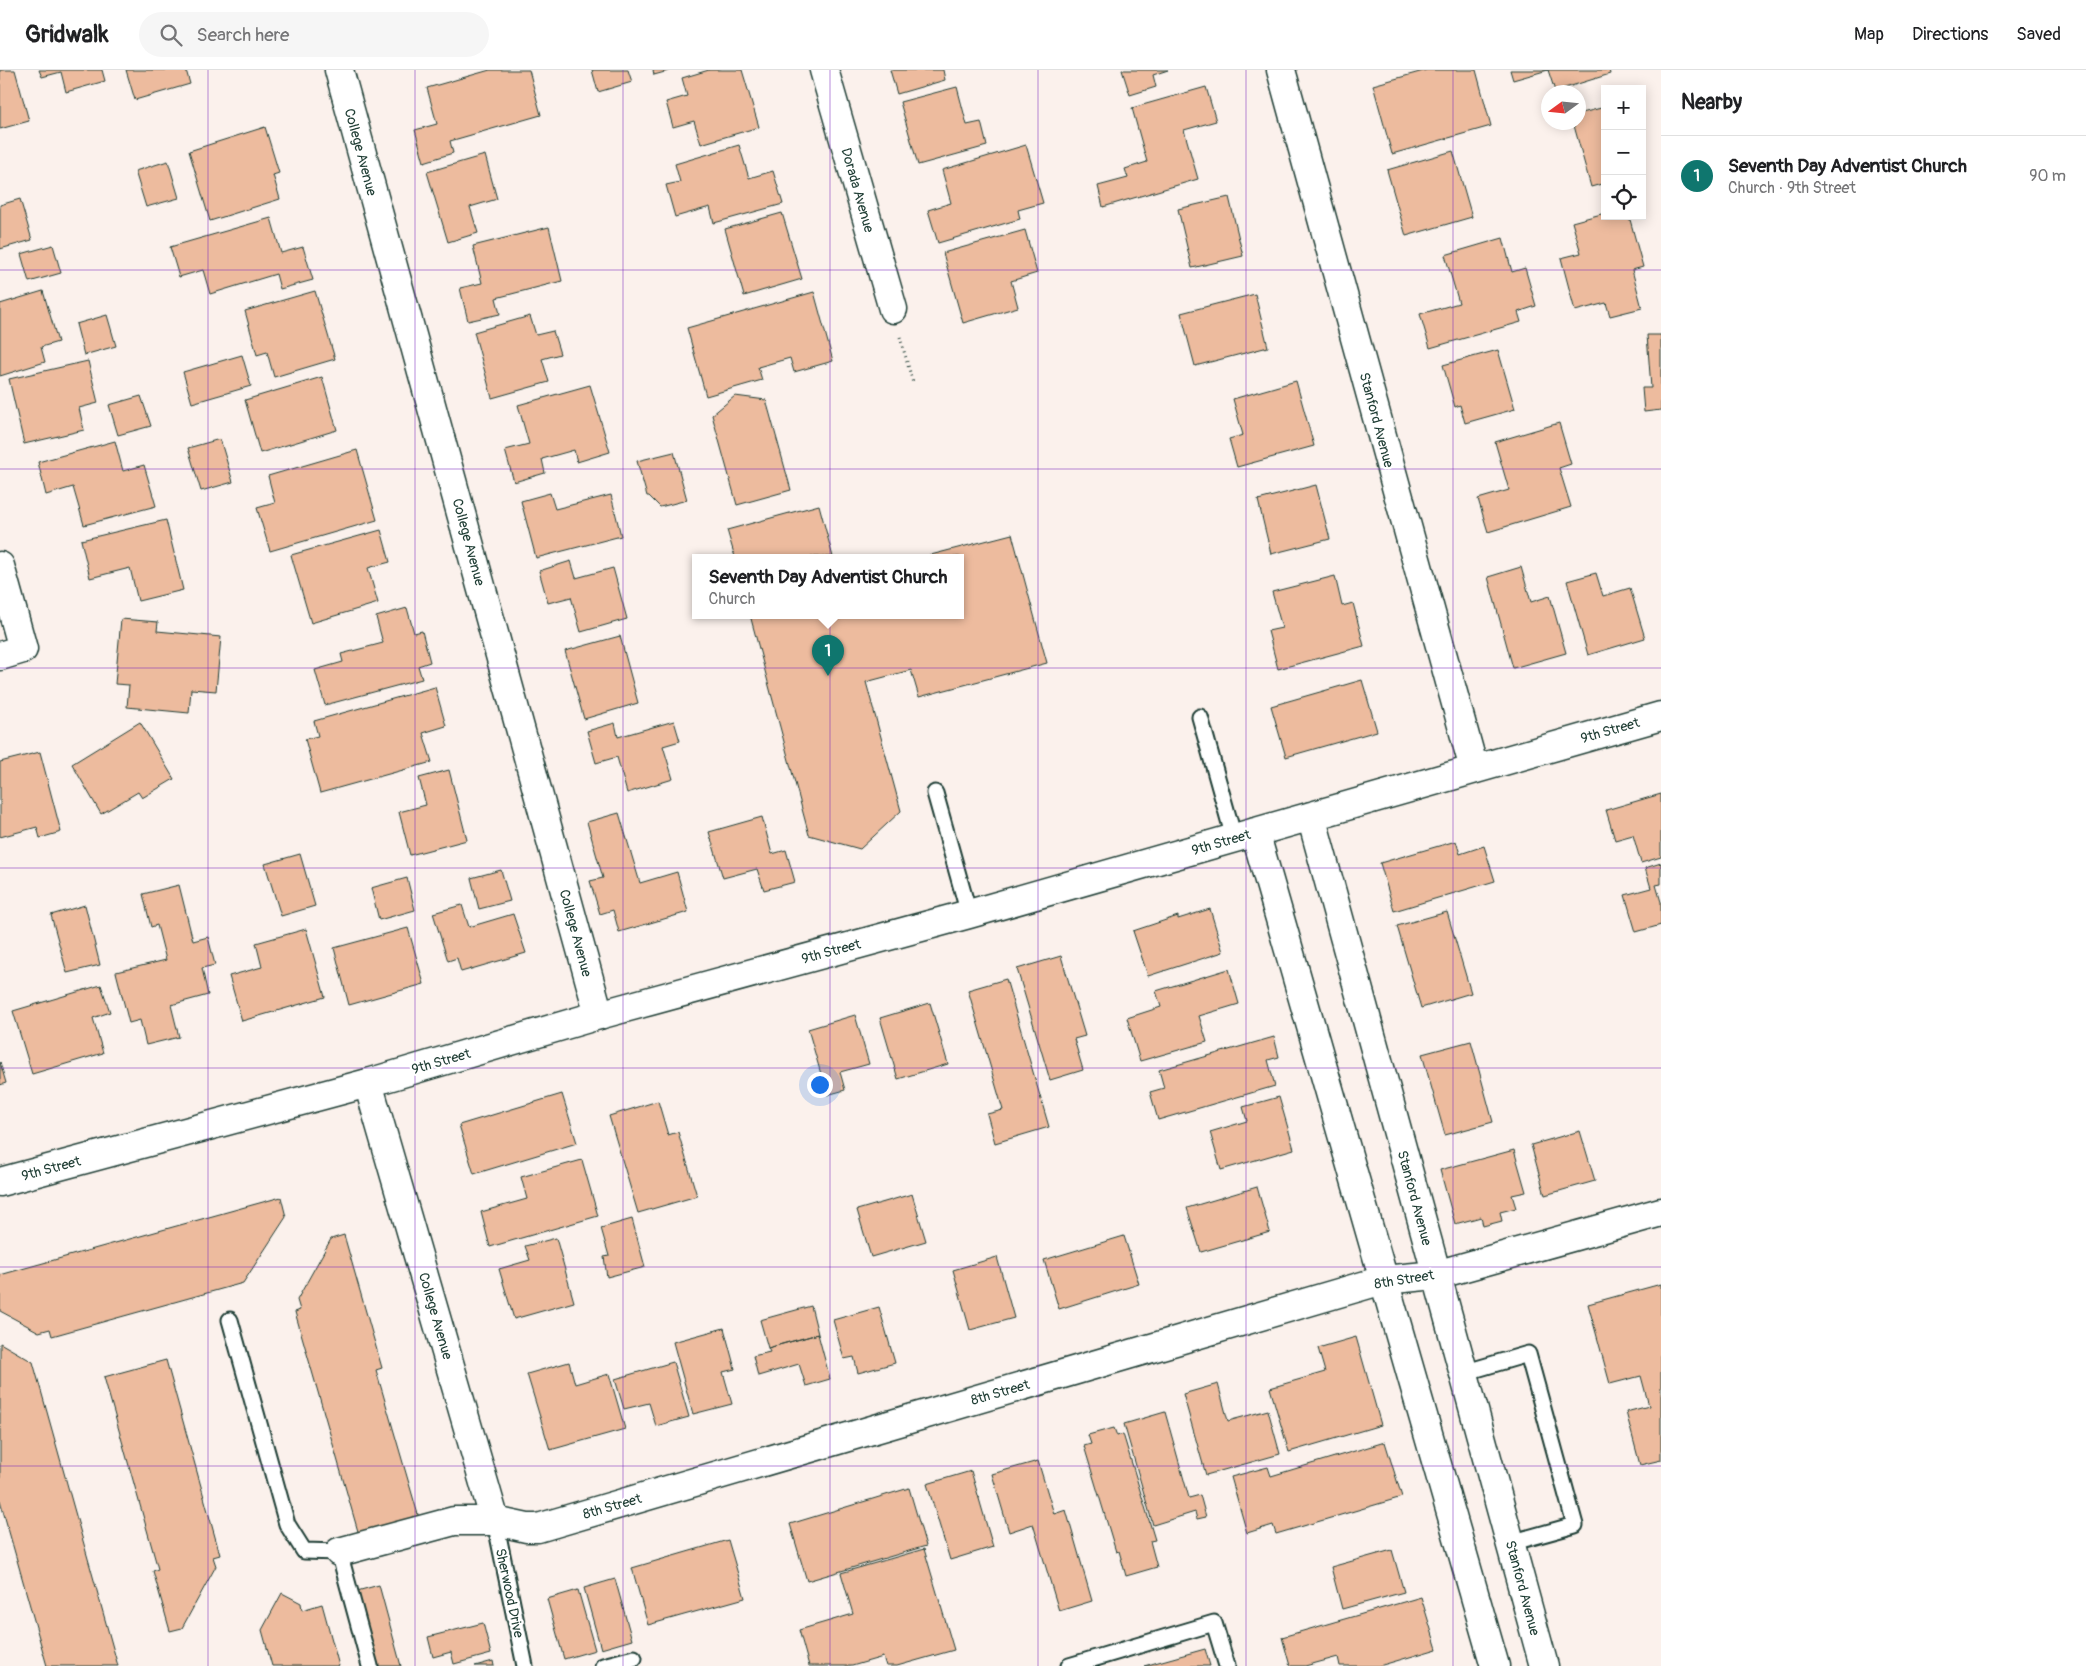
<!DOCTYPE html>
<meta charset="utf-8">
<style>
body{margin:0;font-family:Pangolin,sans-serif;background:#f6f6f6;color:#202124}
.controls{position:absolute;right:15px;top:15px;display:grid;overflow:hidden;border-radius:0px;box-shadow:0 2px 12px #0003}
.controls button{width:45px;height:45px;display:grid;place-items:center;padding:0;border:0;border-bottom:1px solid #e0e0e0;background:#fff;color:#202124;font:25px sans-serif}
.compass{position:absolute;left:1541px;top:15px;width:45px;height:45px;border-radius:50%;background:#fff;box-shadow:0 2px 12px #0003;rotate:255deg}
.you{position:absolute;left:819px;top:1014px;width:18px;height:18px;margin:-12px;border:4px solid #fff;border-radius:50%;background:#1a73e8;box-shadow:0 0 0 8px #1a73e833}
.badge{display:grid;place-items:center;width:32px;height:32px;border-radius:50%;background:#0f766e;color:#fff;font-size:16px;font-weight:700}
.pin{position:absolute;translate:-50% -41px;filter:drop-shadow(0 1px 2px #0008)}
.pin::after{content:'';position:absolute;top:26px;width:18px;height:15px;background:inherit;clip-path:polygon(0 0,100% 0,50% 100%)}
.popup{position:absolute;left:692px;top:484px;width:272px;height:65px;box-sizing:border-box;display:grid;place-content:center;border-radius:0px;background:#fff;filter:drop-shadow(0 1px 4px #0005);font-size:16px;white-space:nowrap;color:#757577}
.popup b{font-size:19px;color:#202124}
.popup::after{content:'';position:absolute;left:50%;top:100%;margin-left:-10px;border:10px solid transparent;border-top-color:#fff}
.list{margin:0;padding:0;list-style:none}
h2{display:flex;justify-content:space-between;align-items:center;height:65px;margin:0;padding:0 20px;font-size:21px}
h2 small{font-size:16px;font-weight:400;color:#757577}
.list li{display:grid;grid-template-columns:32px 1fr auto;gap:15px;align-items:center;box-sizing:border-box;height:80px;padding:0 20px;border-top:1px solid #e0e0e0}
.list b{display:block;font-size:19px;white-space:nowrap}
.list p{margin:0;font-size:16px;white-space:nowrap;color:#757577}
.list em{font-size:16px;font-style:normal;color:#757577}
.icon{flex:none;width:28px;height:28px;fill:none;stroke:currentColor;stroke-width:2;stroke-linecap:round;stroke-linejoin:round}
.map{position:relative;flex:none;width:1661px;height:1596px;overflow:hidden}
header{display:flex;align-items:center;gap:30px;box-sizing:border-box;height:70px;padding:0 25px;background:#fff;border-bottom:1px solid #e0e0e0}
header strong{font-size:24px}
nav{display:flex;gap:28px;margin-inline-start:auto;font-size:18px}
.search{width:350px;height:45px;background:#f6f6f6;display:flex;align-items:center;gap:12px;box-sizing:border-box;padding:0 18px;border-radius:28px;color:#757577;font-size:19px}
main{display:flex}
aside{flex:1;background:#fff}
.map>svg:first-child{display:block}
</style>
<header>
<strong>Gridwalk</strong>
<div class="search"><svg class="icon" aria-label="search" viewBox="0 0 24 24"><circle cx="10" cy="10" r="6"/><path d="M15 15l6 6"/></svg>Search here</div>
<nav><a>Map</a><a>Directions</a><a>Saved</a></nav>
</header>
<main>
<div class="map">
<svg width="1661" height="1596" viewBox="0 0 1661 1596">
<rect width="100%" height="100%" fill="#fbf1ec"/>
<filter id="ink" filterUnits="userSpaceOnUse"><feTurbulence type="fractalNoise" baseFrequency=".02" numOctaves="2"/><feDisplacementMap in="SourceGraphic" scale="10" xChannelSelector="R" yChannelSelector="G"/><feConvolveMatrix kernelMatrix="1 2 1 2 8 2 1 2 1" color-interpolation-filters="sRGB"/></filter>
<g filter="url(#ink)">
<path fill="#edbb9e" stroke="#1f3d34" d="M0,0h15l14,51 -29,8z
M39,0h63l3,11 -39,11 -5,-20 -19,5z
M126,0h60l4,14 -55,16z
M490,0h39l12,45 -91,26 3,12 -29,9 -9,-32 22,-6 -10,-36z
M592,0h36l4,12 -34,10z
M653,0h19l-18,5z
M709,0h33l17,57 -58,17 -7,-23 -21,6 -7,-25 21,-6 -5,-18z
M890,0h53l2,10 -48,14z
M1122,0h46l-15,5 3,12 -26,8z
M1427,0h49l15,56 -99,28 -19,-69z
M1510,0h38l-35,10z
M1548,0h61l1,4 -55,17z
M957,17l10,38 14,-3 6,24 -69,19 -18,-63z
M1206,17l10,34 -32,9 14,49 -95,28 -5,-21 30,-8 -3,-9 22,-7 -15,-54z
M1605,37v76l-14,4 -18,-65h5v-8z
M265,57l14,46 -6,2 7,24 -70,22 -21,-70z
M739,75l10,33 24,-7 10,33 -69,19 -4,-16 -35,10 -9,-32 14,-3 -5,-18z
M1026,75l17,58 -25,7 2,9 -82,24 -10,-33 23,-7 -9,-33z
M1453,81l19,66 -66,19 -19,-66z
M485,85l12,44 -27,8 8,26 -30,9 -21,-70z
M168,91l11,37 -33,9 -11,-36z
M1229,127l14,59 -51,12 -14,-59z
M20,129l12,41 -32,9v-44z
M782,143l20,66 -58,17 -19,-67z
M1605,143v3h24l14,51 -11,3 10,38 -32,8 -4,-13 -31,8 -14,-53 20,-5 -9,-31z
M271,148l10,35 22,-6 10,33 -33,9 -4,-15 -66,20 -7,-24 -24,7 -9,-30z
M549,157l13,54 -66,17 4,16 -32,7 -8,-33 22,-5 -9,-37z
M1025,160l12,43 -26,8 7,26 -55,16 -20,-70z
M1503,168l9,34 13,-4 11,38 -18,6 3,10 -91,26 -10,-34 39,-11 -14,-48z
M53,175l8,28 -32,9 -8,-28z
M43,221l15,51 -17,5 4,15 -45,14v-72z
M315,221l20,68 -61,18 -7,-25 -10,3 -12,-44z
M814,222l19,69 -39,11 -4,-14 -32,9 4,13 -56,16 -19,-68z
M1255,224l13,53 -73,19 -14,-53z
M107,245l9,31 -32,9 -8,-31z
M530,246l6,19 17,-4 7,23 -18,5 7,23 -57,16 -18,-66z
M1647,265h14v75l-17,2 -2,-24h9z
M1498,280l17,59 -50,14 -5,-18 -5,2 -12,-42z
M242,285l9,31 -59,17 -9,-31z
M88,291l10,42 -19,5 5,22 -60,14 -15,-65z
M322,307l15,53 -77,23 -15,-53z
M1296,311l18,65 -77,21 -8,-28 14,-4 -10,-36z
M590,315l20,67 -33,10 -3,-12 -32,9 3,14 -31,9 -9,-32 24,-6 -11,-39z
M141,326l10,30 -33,9 -9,-30z
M735,326l31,4 25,90 -54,15 -25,-90z
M1559,353l12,41 -12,4 12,39 -83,25 -10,-33 31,-9 -14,-48z
M220,369l13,43 -32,9 -13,-43z
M115,371l8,30 21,-6 12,41 -72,19 -11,-38 -27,8 -8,-33z
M357,380l20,70 -107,31 -13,-43 18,-5 -7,-27z
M674,382l13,48 -27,7 -11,-11h-2l-10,-35z
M1316,415l14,54 -59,15 -13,-54z
M550,423l5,16 56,-14 10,41 -85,22 -15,-57z
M819,435l14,52h-98l-8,-27z
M166,450l17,70 -45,11 -8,-33 -40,10 -9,-38z
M381,460l9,32 -22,6 10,35 -67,20 -20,-68z
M1012,464l35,129 -128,34 -8,-27 -45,12 35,129 -41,38 -51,-14 -59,-220h210v-58h-37z
M571,491l5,17 37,-10 14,51 -46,13 -10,-35 -23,6 -9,-32z
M1521,497l10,35 19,-6 16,57 -53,15 -25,-91z
M1596,503l7,23 27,-8 15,50 -57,17 -21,-74z
M1335,506l7,30 11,-3 11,43 -86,23 -10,-38 14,-3 -10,-36z
M407,538l7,25 8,-2 8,31 -12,4 4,13 -97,26 -10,-35 28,-8 -2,-8 42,-11 -7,-26z
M121,549l37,3 -1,9 64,6 -5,54 -25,-2 -2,24 -62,-6 2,-22 -14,-1z
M620,566l18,67 -54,16 -19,-68z
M1362,610l15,51 -91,26 -15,-51z
M435,617l11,39 -23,7 9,29 -112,31 -15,-54 13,-3 -4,-15z
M674,651l6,20 -17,5 10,33 -46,14 -10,-36 -21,6 -9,-32 28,-8 3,14z
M140,652l34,57 -32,19 -4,-6 -37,22 -29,-50z
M40,682l21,80 -21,6 -3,-11 -37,10v-75z
M449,700l18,70 -57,15 -11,-43 27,-7 -7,-27z
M1661,724v63l-20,6 -8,-28 -18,5 -9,-30z
M619,743l21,70 37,-11 11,40 -69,20 -6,-22 -13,4 -10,-33 13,-3 -16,-56z
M762,747l10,37 14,-4 9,32 -31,8 -7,-21 -34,9 -14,-46z
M1456,771l4,13 24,-8 11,35 -101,30 -14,-48z
M300,784l15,52 -34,10 -16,-52z
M1661,793v21l-5,1 5,17v23l-25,7 -11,-37 26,-7 -6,-20z
M501,800l9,31 -31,8 -8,-31z
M407,808l8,32 -36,10 -8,-32z
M179,815l14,56 15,-4 7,28 -13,3 6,27 -37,10 8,32 -33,8 -6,-25 -11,3 -13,-51 50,-12 -9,-35 -6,2 -8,-33z
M85,835l15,60 -33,8 -16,-58z
M462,835l7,22 44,-13 13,39 -65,19 -4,-14 -9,3 -15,-48z
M1210,839l13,43 -75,24 -15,-45 45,-15v3z
M1447,842l24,81 -50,15 -24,-82z
M408,858l16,56 -75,21 -15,-57z
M306,859l19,68 -83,24 -13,-45 33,-9 -6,-24z
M1061,886l24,80 -11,3 9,31 -33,10 -33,-111z
M1229,899l10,35 -40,12 8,26 -67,19 -13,-43 34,-11 -5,-16z
M1006,909l43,148 -54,16 -8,-29 16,-4 -35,-120z
M101,915l9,27 -17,6 10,35 -71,21 -19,-63z
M930,933l18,61 -50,15 -18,-61z
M855,945l14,49 -29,8 5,18 -18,5 -19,-66z
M1274,967l5,20 -11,3 7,26 -117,34 -8,-28 14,-4 -5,-18z
M1471,971l22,81 -48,13 -23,-81z
M0,992l6,21 -6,2z
M562,1024l15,49 -103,31 -15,-49z
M1279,1027l15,52 -73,21 -11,-38 37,-11 -4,-14z
M658,1031l10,34 10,-3 19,64 -59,17 -29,-97z
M1580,1061l15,50 -50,14 -14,-50z
M1514,1080l12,42 -14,3 4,13 -16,4 2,9 -19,5 -2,-9 -26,7 -15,-54z
M582,1090l16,56 -108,31 -9,-35 46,-13 -6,-22z
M1257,1117l13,45 -69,20 -14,-44z
M912,1124l14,47 -55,16 -14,-47z
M281,1127l5,20 -43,66 -191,53 -2,-7 -11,3 -39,-21v-36z
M632,1149l13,48 -38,10 -3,-20 5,-1 -8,-28z
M344,1165l38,133 -6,2 43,148 -60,17 -64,-223 5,-2 -3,-10 34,-61z
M1124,1166l15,48 -80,25 -15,-49z
M556,1168l18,64 -60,17 -15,-50 31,-9 -5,-14z
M997,1187l17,61 -44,12 -17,-60z
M1661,1214v176l-21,5 -14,-53 23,-6 -8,-30 -31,8 -22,-80z
M811,1236l7,28 -50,14 -8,-28z
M879,1237l16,56 -37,10 -4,-16 -10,2 -11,-39z
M724,1258l11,41 -12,3 9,32 -39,10 -20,-72z
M818,1264l12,45 -24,7 -7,-22 -41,12 -5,-20 17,-4 -2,-4z
M1356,1267l25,88 -92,27 -19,-64 55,-16 -7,-24z
M0,1273l33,19 85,304h-71l-47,-166z
M166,1290l54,195 -7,2 3,9 -34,62 -12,3 -17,-60 5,-2 -54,-192z
M569,1292l6,22 34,-10 16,55 -75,21 -23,-76z
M673,1292l16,55 -33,9 -7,-23 -25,6 -9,-30z
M1218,1314l10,37 40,-11 12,44 -74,21 -23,-81z
M1165,1342l24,86 11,-3 6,22 -9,2 -2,-7 -42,13 -29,-101z
M1114,1358l3,8 6,-2 32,106 -5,1 7,26 -31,9 -7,-25 -3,1 -32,-106 7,-2 -3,-9z
M1385,1372l17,55 -126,37 -3,-9 -26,8 -16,-56 37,-10 3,9z
M1038,1391l16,53 12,-4 26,91 -33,10 -26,-87 -24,8 -17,-58z
M971,1401l22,76 -43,13 -23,-76z
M909,1418l17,58 -119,35 -17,-57z
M728,1470l17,58 -97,27 -16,-57z
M924,1479l30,101 -57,16h-11l-3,-9 -31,9h-43l-10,-36 54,-16 -12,-41z
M1392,1480l12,42 -62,17 -11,-42z
M615,1509l17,61 -31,9 -17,-61z
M379,1515l22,81h-24l-20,-75z
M578,1520l17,60 -31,9 -17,-60z
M282,1523l19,10 1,7 20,-6 17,62h-67l-10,-36z
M1421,1527l16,52 -58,17h-39l-2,-9 -33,9h-15l-8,-29z
M483,1553l8,31 -37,10 -3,-12 -18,5 -5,-20z
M1205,1579l5,17h-66z
M493,1591l1,5h-19z"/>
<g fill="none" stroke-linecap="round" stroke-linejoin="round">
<g stroke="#1f3d34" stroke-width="19">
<path id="lane" d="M1200,647l34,121
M935,723l34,121
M230,1250l57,204 17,27 35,1 31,114
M1463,1303l65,-19 47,171 -65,18
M495,1451l30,145
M603,1596l31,-8
M1069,1596l145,-43 13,43"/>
</g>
<g stroke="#1f3d34" stroke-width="31">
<path id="street" d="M339,0l260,945
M824,0l69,239
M1281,0l193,699
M0,496l23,83 -23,7
M368,1013l127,438
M339,1482l115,-31h41l32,7h11l845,-248 53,-5"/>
</g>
<g stroke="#1f3d34" stroke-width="31">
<path id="secondary" d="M1311,746l233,850
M1255,762l240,834
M0,1112l368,-99 231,-68 370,-101 692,-198
M1436,1205l225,-63"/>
</g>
<path stroke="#1f3d34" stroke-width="3" stroke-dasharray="1 4" stroke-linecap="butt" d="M900,267l13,46"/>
<use href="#lane" stroke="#fff" stroke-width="15"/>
<use href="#street" stroke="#fff" stroke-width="28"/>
<use href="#secondary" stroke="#fff" stroke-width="28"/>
</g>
</g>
<path fill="none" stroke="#7b2cbf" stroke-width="1" stroke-opacity="0.55" d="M208,0v1596M415,0v1596M623,0v1596M830,0v1596M1038,0v1596M1246,0v1596M1453,0v1596M0,200h1661M0,399h1661M0,598h1661M0,798h1661M0,998h1661M0,1197h1661M0,1396h1661"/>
<g text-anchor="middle" stroke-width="4.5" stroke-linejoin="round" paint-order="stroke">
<g font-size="14" fill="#1f3d34" stroke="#fff">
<text transform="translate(361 82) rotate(75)" y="5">College Avenue</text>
<text transform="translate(858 120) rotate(74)" y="5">Dorada Avenue</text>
<text transform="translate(1377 350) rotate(75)" y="5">Stanford Avenue</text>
<text transform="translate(469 472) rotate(75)" y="5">College Avenue</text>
<text transform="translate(1610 660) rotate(-16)" y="5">9th Street</text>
<text transform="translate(1221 772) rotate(-16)" y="5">9th Street</text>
<text transform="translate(576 863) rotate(75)" y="5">College Avenue</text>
<text transform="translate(831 881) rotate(-15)" y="5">9th Street</text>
<text transform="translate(441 991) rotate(-16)" y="5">9th Street</text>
<text transform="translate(51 1098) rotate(-15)" y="5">9th Street</text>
<text transform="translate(1415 1128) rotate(75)" y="5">Stanford Avenue</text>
<text transform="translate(1404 1209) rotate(-9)" y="5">8th Street</text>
<text transform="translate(436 1246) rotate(74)" y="5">College Avenue</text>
<text transform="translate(1000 1322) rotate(-16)" y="5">8th Street</text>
<text transform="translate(612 1436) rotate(-16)" y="5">8th Street</text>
<text transform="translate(1523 1518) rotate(75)" y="5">Stanford Avenue</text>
<text transform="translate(510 1523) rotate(78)" y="5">Sherwood Drive</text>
</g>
</g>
</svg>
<div class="controls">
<button>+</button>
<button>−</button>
<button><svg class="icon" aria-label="locate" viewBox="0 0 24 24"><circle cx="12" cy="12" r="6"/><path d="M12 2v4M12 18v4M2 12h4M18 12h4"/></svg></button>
</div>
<svg class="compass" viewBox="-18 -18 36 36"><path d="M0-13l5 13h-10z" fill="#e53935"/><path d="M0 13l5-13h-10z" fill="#757577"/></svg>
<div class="you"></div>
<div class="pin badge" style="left:828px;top:606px">1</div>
<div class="popup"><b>Seventh Day Adventist Church</b>Church</div>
</div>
<aside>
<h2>Nearby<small></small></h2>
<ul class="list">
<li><span class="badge">1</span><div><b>Seventh Day Adventist Church</b><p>Church · 9th Street</p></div><em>90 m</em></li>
</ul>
</aside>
</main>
